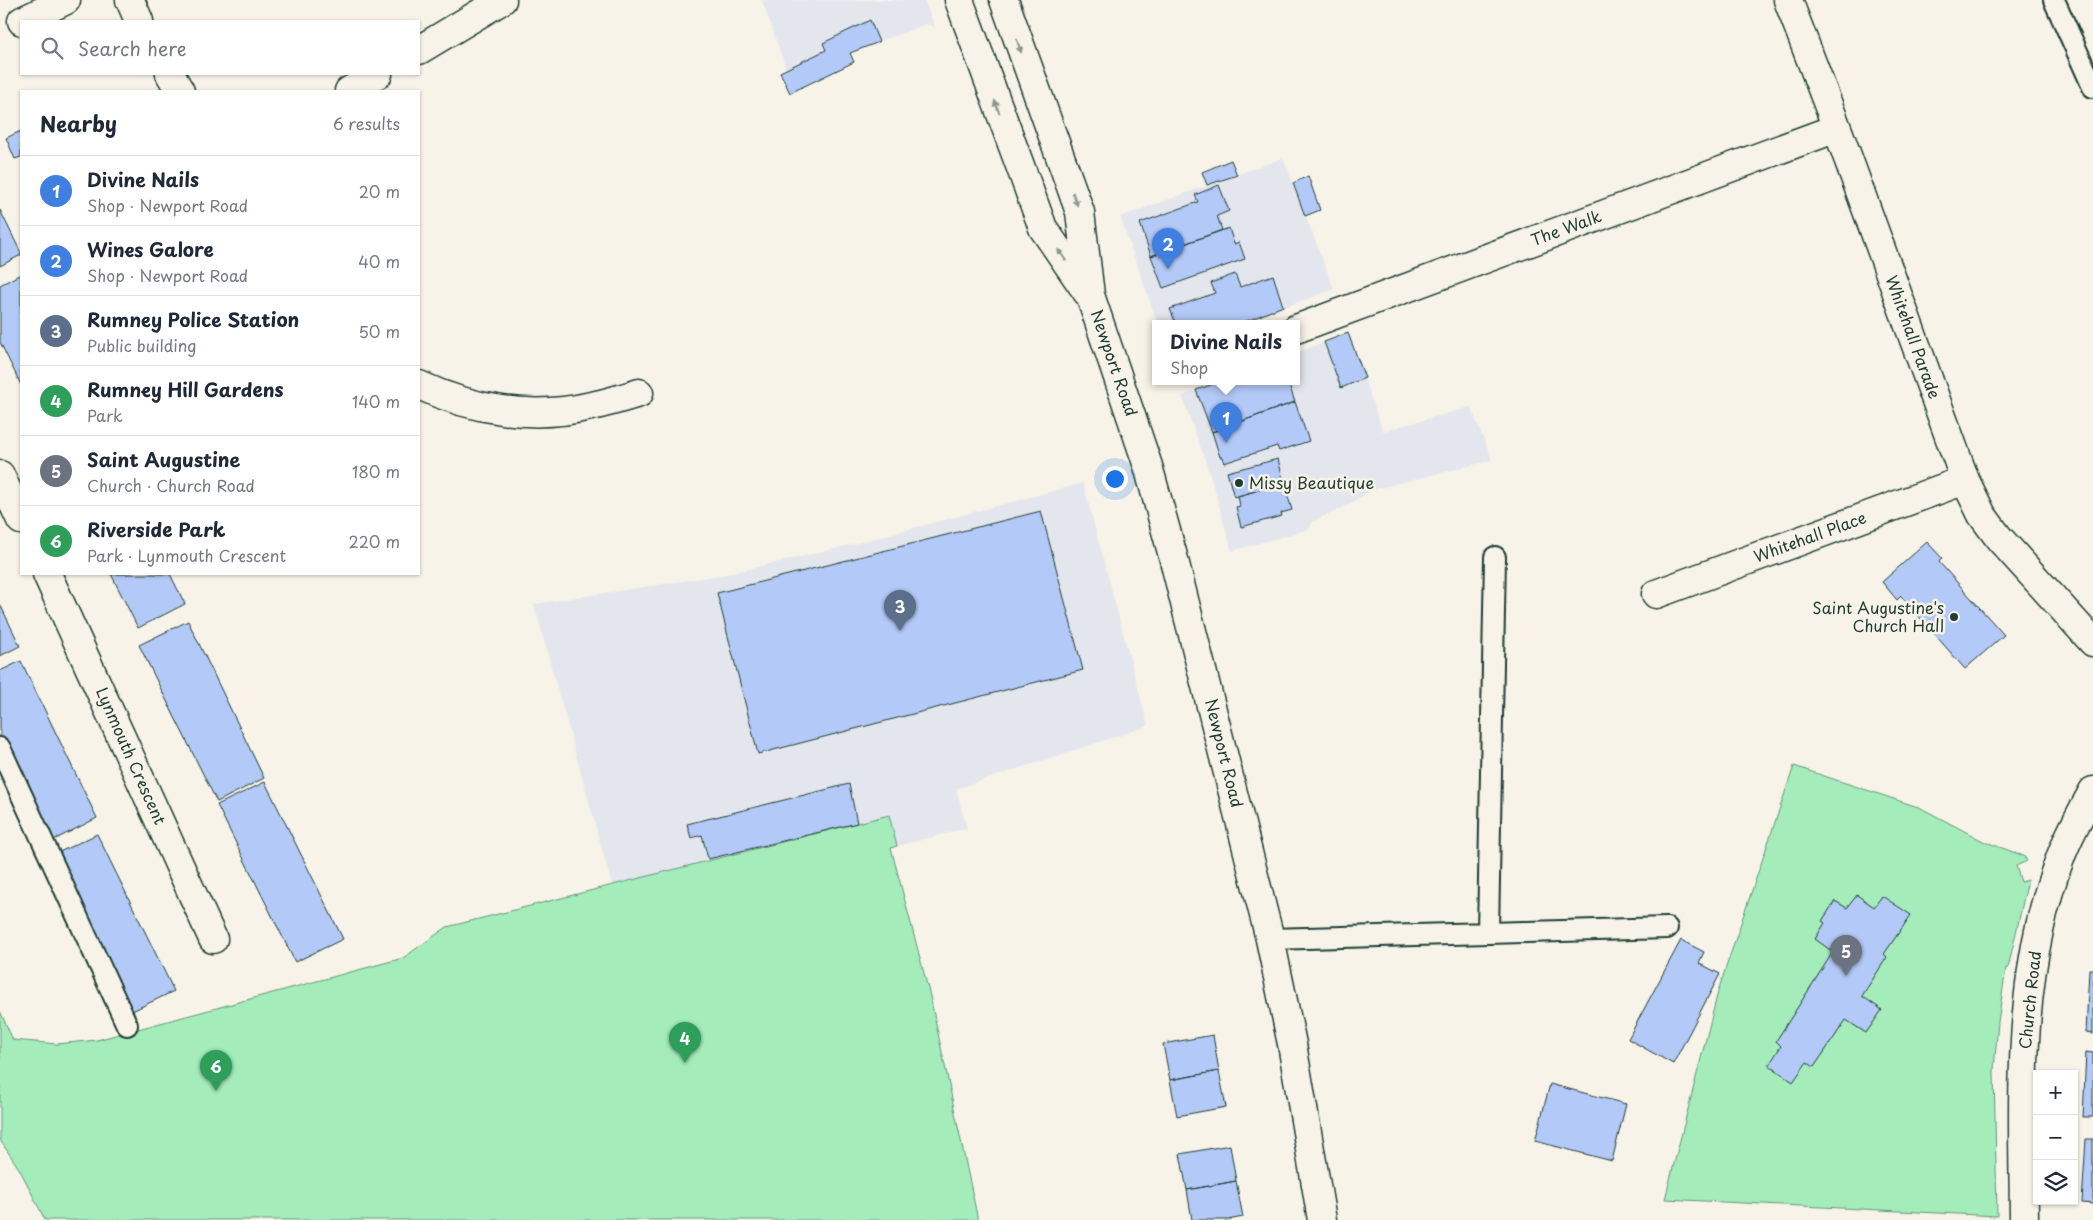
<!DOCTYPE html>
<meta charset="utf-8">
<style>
body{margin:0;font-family:"Playpen Sans",sans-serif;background:#f2f2f3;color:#1f2937}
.controls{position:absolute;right:15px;bottom:15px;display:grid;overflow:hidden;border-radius:0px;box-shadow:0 1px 4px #0004}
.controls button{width:45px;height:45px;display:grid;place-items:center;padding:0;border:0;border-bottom:1px solid #e0e1e3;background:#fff;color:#1f2937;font:25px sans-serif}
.you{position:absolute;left:1114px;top:478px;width:18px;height:18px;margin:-12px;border:4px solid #fff;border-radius:50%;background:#1a73e8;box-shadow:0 0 0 8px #1a73e833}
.badge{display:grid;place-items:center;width:32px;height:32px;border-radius:50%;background:#0b8043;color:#fff;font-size:16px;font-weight:700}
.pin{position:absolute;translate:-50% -41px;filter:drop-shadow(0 1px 2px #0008)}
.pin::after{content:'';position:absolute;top:26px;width:18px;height:15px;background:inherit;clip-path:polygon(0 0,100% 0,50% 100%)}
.popup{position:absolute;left:1152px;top:320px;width:148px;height:65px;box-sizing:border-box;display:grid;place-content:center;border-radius:0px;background:#fff;filter:drop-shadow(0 1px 4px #0005);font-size:16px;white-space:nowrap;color:#747a83}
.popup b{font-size:19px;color:#1f2937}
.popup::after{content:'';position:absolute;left:50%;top:100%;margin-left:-10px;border:10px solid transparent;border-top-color:#fff}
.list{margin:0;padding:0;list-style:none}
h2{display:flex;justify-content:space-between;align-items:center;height:65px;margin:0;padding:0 20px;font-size:21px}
h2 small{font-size:16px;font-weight:400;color:#747a83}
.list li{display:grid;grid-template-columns:32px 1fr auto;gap:15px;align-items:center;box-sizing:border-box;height:70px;padding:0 20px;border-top:1px solid #e0e1e3}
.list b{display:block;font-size:19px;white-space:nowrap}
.list p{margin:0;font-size:16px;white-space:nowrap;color:#747a83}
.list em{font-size:16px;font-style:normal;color:#747a83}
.icon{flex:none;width:28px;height:28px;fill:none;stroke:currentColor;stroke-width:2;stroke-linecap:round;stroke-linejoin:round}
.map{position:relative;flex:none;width:2093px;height:1220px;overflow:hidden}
.search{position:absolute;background:#fff;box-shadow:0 1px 4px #0004;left:20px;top:20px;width:400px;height:55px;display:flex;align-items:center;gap:12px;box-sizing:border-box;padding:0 18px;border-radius:0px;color:#747a83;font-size:19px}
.panel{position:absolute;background:#fff;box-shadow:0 1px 4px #0004;left:20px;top:90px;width:400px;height:485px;border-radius:0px}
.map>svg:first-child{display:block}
</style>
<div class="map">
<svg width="2093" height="1220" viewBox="0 0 2093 1220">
<rect width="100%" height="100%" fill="#f7f3e8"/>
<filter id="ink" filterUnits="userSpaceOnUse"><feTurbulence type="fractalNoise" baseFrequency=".02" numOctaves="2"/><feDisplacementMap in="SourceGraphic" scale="10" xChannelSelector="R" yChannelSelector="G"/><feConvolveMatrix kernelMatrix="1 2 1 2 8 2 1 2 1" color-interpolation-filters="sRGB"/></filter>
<g filter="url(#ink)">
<path fill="#e3e6ec" d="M762,0h162l11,27 -9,-3 -76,29 4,9 -64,31 -10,-21 6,-3z
M1283,158l51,131 -94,35h-82l-38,-107z
M1348,333l35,98 88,-24 21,53 -120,30 -31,19 -28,12 -4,8 -77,22 -23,-80 -27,-75 37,-14h77v-29z
M1083,483l65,243 -192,63 11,39 -70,18 -8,-31 -277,70 -78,-281 193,-30 119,-28z"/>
<path fill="#a4edbb" stroke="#629578" d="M1794,766l127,42 62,33 41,15 3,5 -11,5 5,16 7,-2 -20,88h-2l-8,54 -4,48 3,146 -332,-17 54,-211z
M889,815l8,31 -6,2 39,148 48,224h-933l-25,-50 -20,-30v-129l13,29 44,4 40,-4 306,-82 44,-31z"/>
<path fill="#b3c9f7" stroke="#1f3d34" d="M870,20l9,22 -29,11 4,9 -64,31 -10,-21 46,-22 -3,-7z
M21,131v26l-6,2 -9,-21z
M1231,160l6,15 -30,10 -5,-13z
M1308,176l12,34 -15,6 -12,-33z
M1219,185l10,26 -12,5 5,14 -71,26 -11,-33 58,-21 -3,-7z
M0,210l21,43v2l-21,11z
M1229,228l5,16 5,-2 6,17 -82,29 -12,-32z
M21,274v111l-21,-43v-57z
M1235,274l5,13 33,-12 10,31 -43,18h-64l-6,-15 45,-16 -4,-10z
M1348,333l17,45 -24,10 -17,-46z
M1219,382h69l7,20 -83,30 -16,-42z
M1295,402l14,39 -30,10 -2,-5 -53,17 -2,-6h-2l-8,-25z
M1278,459l6,24 -50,14 -7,-25z
M1284,483l8,27 -11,3 1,3 -41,11 -5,-20 4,-1 -2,-10z
M1041,511l42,159 -325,84 -41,-161z
M1927,542l15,16 -3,4 65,73 -39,34 -64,-73 -4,4 -15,-18z
M111,574h59l15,30 -47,24z
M0,604l20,42 -20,10z
M188,621l76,157 -47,24 -78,-157z
M21,661l76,157 -47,24 -50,-101v-70z
M265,782l78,157 -48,23 -78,-157z
M849,784l8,39 -149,36 -6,-24 -11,3 -4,-14z
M97,834l77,157 -48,23 -77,-157z
M1857,895l17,12 8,-11 29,19 -27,39 3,3 -25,39 20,14 -16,23 -20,-13 -32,47 -7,-5 -14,20 -24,-17 12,-19 -5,-5 57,-89 -18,-13 10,-16 -3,-2 13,-20 12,7z
M1681,940l23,12 -5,11 21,11 -47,90 -45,-25z
M2089,969h4v65l-7,-1z
M1213,1035l6,36 -49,9 -7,-36z
M2086,1052l7,1v64h-10z
M1219,1071l7,36 -49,9 -7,-36z
M1550,1084l76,20 -14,57 -77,-20z
M2086,1139h7v65l-11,-1z
M1230,1145l6,36 -49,9 -7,-36z
M1236,1181l7,36 -15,3h-36l-5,-30z"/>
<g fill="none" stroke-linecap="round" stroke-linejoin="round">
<g stroke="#1f3d34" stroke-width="24">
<path id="service" d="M2054,0l39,87
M0,748l127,277
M1488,933l179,-5
M1270,939l218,-6 7,-376"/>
</g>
<g stroke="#1f3d34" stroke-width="31">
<path id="minor" d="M130,0l9,21
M1788,0l49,128 128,352 17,35 17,23 94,104
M22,21l44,-21
M419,50l83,-50
M170,74l10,17
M349,91l29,-17
M1296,329l541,-201
M419,385c53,25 114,35 172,21 16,-3 32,-8 48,-13
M0,475l21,45
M47,574l166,365
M1656,594l309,-114
M2024,1220c-1,-122 -8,-248 37,-364 8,-22 21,-44 32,-65"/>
</g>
<g stroke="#1f3d34" stroke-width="31">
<path id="secondary" d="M959,0l84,228 44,64
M1004,0l76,212 10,83 58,171 25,90 97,383 22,105 30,176"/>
</g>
<use href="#service" stroke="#f7f3e8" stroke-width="20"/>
<use href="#minor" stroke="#f7f3e8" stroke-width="28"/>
<use href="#secondary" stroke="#f7f3e8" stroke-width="28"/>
</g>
<defs><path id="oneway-solid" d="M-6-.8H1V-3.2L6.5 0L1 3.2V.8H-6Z" transform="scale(1.25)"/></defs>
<g fill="#8b988e">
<use href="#oneway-solid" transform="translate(1019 46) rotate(71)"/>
<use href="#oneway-solid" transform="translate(997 107) rotate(-110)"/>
<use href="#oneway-solid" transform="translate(1075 199) rotate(70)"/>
<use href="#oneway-solid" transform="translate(1062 255) rotate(-125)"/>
</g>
</g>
<g fill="#1f3d34" stroke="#f7f3e8" stroke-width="2">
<circle cx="1239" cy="483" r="5"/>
<circle cx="1954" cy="617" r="5"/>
</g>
<g text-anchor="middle" stroke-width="5" stroke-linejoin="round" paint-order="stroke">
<g font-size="16" fill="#1f3d34" stroke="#f7f3e8">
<text transform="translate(1566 228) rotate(-20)" y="6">The Walk</text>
<text transform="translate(1913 337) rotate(70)" y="6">Whitehall Parade</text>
<text transform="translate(1114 363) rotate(71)" y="6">Newport Road</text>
<text transform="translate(1810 537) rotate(-20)" y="6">Whitehall Place</text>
<text transform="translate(1224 753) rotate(76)" y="6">Newport Road</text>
<text transform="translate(131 756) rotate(66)" y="6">Lynmouth Crescent</text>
<text transform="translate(2030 1000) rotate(-84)" y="6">Church Road</text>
</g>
<g font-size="16" fill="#1f3d34" stroke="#f7f3e8" text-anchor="start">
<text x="1249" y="489">Missy Beautique</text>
<text x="1944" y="614" text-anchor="end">Saint Augustine's<tspan x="1944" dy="18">Church Hall</tspan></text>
</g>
</g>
</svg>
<div class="controls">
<button>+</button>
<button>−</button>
<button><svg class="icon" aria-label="layers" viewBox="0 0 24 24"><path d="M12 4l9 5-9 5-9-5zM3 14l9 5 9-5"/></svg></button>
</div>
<div class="you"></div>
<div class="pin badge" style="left:1226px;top:443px;background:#3f7fe0">1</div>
<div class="popup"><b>Divine Nails</b>Shop</div>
<div class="pin badge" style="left:1168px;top:269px;background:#3f7fe0">2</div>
<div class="pin badge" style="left:900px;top:631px;background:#5c6f8a">3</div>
<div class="pin badge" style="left:685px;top:1063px;background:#2e9e5b">4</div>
<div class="pin badge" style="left:1846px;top:976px;background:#6b7280">5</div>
<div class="pin badge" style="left:216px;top:1091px;background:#2e9e5b">6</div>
<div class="search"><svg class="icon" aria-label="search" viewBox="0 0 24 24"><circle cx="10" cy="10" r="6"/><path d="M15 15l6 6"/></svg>Search here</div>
<section class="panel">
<h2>Nearby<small>6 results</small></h2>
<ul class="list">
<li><span class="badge" style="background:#3f7fe0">1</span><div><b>Divine Nails</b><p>Shop · Newport Road</p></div><em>20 m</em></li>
<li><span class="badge" style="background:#3f7fe0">2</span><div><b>Wines Galore</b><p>Shop · Newport Road</p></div><em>40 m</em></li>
<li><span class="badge" style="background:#5c6f8a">3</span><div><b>Rumney Police Station</b><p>Public building</p></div><em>50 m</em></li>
<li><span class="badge" style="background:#2e9e5b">4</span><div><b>Rumney Hill Gardens</b><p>Park</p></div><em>140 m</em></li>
<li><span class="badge" style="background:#6b7280">5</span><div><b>Saint Augustine</b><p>Church · Church Road</p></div><em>180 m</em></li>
<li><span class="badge" style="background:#2e9e5b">6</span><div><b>Riverside Park</b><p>Park · Lynmouth Crescent</p></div><em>220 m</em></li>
</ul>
</section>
</div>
